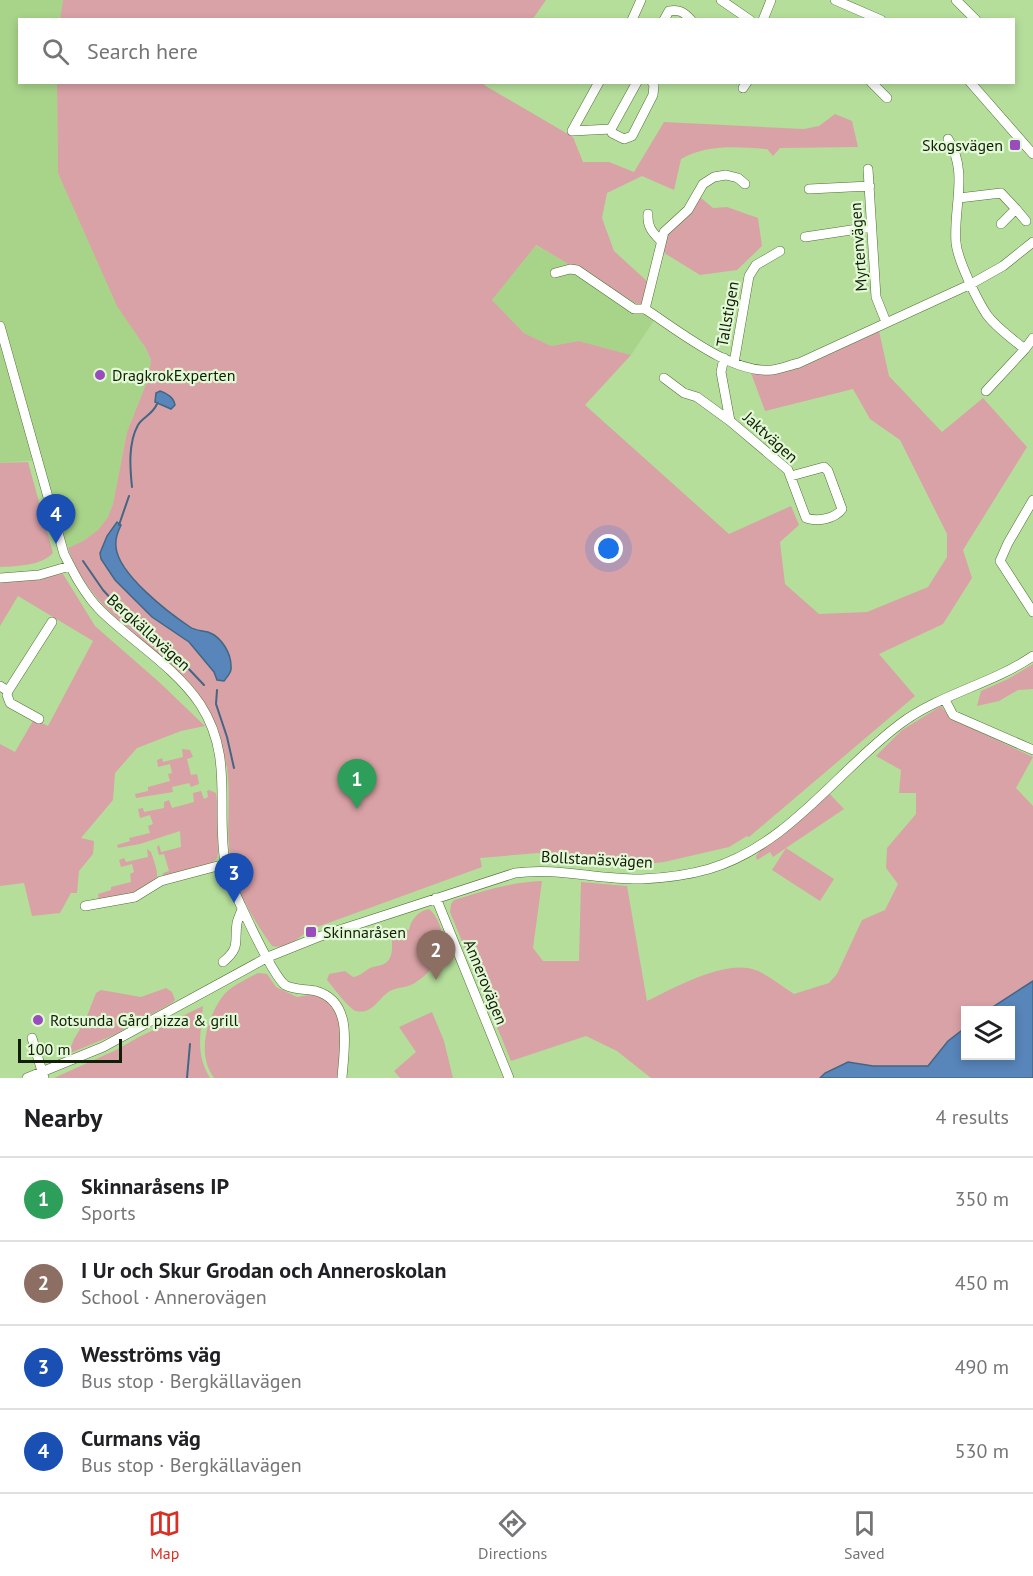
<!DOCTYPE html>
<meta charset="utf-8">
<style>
body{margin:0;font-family:"PT Sans",sans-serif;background:#f6f6f6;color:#202124}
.controls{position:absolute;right:18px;bottom:18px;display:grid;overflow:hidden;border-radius:0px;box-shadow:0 3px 9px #0003}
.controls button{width:54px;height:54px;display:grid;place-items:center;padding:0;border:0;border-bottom:2px solid #e0e0e0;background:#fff;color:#202124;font:30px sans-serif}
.scale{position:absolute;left:18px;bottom:15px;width:104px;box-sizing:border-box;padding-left:6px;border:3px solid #101f05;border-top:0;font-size:16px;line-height:21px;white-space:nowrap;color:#101f05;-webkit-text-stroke:4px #e3f8d6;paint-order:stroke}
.you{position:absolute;left:609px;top:549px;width:21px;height:21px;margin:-15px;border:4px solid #fff;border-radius:50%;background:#1a73e8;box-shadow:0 0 0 9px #1a73e833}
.badge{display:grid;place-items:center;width:39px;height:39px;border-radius:50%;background:#d93025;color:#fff;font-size:20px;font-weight:700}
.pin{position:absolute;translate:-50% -50px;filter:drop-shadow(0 2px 3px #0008)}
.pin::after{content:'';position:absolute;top:32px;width:21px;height:18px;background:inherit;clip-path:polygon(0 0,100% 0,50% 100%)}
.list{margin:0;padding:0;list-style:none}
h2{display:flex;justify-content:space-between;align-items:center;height:78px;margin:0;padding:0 24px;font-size:26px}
h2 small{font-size:20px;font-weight:400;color:#757577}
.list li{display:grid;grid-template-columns:39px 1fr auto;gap:18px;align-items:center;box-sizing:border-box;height:84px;padding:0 24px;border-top:2px solid #e0e0e0}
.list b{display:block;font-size:22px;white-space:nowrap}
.list p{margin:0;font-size:20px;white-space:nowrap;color:#757577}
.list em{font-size:20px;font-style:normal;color:#757577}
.icon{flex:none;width:33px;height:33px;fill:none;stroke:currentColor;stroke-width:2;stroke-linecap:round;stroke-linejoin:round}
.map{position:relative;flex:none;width:1033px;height:1078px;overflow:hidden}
.search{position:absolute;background:#fff;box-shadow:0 3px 9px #0003;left:18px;right:18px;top:18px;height:66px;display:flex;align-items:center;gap:15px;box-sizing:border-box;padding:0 21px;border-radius:0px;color:#757577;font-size:22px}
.sheet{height:414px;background:#fff}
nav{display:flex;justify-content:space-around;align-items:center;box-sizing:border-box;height:84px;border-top:2px solid #e0e0e0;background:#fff;font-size:16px;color:#757577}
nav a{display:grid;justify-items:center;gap:3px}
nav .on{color:#d93025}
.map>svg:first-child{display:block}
</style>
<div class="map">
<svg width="1033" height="1078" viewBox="0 0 1033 1078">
<rect width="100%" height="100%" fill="#b5de9b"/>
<path fill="#a8d48a" d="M0,0h63l-3,19 -40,1v62l37,1 1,90 93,187 -3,19 -21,53 -14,72 -5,13 -10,13 -15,11 -15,7 -29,-88 -39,3z
M535,245l81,45 25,16 14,13 -24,36 -52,-14 -28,5 -27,-13 -32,-33z"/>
<path fill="#d9a2a6" d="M63,0h483l-14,20 -472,-1z
M57,83h428l-1,2 89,52 10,25h26l25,10 30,-50 140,7 15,-3 16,-12 17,7 6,26 -78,1 -7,8 -6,-7c-28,-2 -60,-5 -86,10l-7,31 -32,-14 -35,17 -5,25 12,33 35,32 -8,23 -105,-61 -44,55 32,33 27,13 28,-5 52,14 -46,50 144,129 62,-28 8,19 -19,17 5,42 34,30 48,-2 61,-25 19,-30v-23l-47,-94 -30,-21 -17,-30 -88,22 -14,-38 51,-8 77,-34 10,45 53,56 41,-34 44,49 -64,103 9,28 -29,46 -64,30 36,42 -166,141 -2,-1 -18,11 -65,15 -26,3 -100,-12 -58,5 2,9 -173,63c-12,9 -22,20 -37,16 -19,-27 -38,-57 -42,-91 -4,-28 1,-58 -3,-87 -4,-21 -10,-41 -20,-60 -13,-25 -29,-36 -49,-53 -36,-30 -75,-62 -90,-107l15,-7 15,-11 10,-13 5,-13 14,-72 21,-53 3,-19 -6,-13 -28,-41 -59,-133z
M700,197l13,11 14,-1 31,11 4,28 -25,24 -37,5 -39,-24 7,-20z
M28,462l25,91c-12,13 -36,13 -53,14v-104z
M63,574l32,52 64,56 46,44 -24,5 -44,17 -22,25 -2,27 -32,38 13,3 -1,13 -14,17 -2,22h-6l-11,20 -28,3 -8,-33 -24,3v-142l15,8 19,-33 14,7 45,-85 -75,-45 -18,30v-44z
M1033,664v25l-15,1 -19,11 -22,5 4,-15 27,-12z
M941,706l9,12 83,39 -17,31 17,18v175l-45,29 -22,1 -1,17 -17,13 -20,25h-55l-25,-4 -23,11 -5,5h-169l-34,-27 -31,-15 -75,25 -61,-149 1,-8 3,-4c30,-9 57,-18 88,-19l-9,67 10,13h36l2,-79 46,4 20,115c27,-13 81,-44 111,-30 13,6 25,16 36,23l35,-11 8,-9 25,-54 23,-10 13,-26 -12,-16 1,-20 29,-34v-21h-17l2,-23 -25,-14 26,-26z
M182,749l8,1 3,7 -6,2 4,16 6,-1 2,10 -8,3 -2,-4 -17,4 1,5 -37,6 -1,-4 13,-3v-4l22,-6 -2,-7 4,-1 -2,-9 -12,3 -1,-7 5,-2 1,4 20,-5z
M209,790l7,3 1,8 1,52 -1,5 -5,5 -49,14v-4l6,-2 -5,-17 -5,1 -2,-8 2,-2 2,7 20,-5 -1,-16 -40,13 -22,4 -1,-3 13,-4 -1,-3 21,-5 -2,-7 5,-2 -3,-9 -10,3 -2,-9 5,-1 1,4 20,-4v-6l5,-2 3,8 22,-6 -1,-9 8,-2 3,8 4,-2 -1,-6z
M827,791l17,18 -58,39 48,31 -14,22 -48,-31 14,-22 -13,9 -3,-5 -13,8 -1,-4 10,-12z
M147,849l4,3c2,7 7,18 6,25 -4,15 -44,20 -58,23l-1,-6 13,-4v-3l20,-5 -1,-8 4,-2 -2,-8 -11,3 -2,-7 5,-2 2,4 22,-5z
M429,909c9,7 15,25 14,36l-5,3c2,15 -12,28 -25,36 -7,4 -16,3 -23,7 -11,6 -17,24 -34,20 -7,-2 -23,-24 -29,-31l2,-6 16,-3 8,6c8,-1 11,-6 17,-9 5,-2 10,-2 14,-4 11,-6 8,-22 7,-32l4,-4 14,2c2,-11 10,-19 20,-21z
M258,973l9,1 9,13 21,10 18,-3 12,7 9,9 5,13 -1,55h-126c-17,-23 -8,-56 6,-78 8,-13 25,-20 38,-27z
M166,988l6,4 3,8 -3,3 -58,32 -46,19 6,-15 11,-18 11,-28 5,-3 40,7z
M203,1006c-2,27 -8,48 7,72h-156l62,-28 23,-13z
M432,1012l12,29 9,37h-53l-6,-7 22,-19 -17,-25z"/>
<path fill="#5885ba" stroke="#426684" stroke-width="1.5" d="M160,391c7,2 14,7 15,14l-4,4 -16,-7 1,-9z
M117,522l4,3c-3,7 -6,13 -5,22 2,27 53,66 74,80 6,4 11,3 18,5 14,5 24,22 23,37 0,4 -4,8 -7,12l-7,-1 -3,-8 -25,-30 -37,-25 -37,-37 -14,-21 -1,-6 7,-17z
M1033,981v97h-213l5,-5 23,-11 25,4h55l20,-25 17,-13 1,28h44v-45l-22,-1z"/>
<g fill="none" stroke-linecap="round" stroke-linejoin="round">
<path stroke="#426684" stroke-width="2" d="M132,487c-2,-19 -4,-44 6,-62 5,-8 14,-10 19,-21
M119,525l10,-29
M83,561l20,29 22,24 61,52 18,19
M217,690l-1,14 11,33 7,31
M187,1078l3,-34"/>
<g stroke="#4e7133" stroke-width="10">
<path id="minor" d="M721,0l29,20
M835,0l46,20
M956,0l20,20
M632,20l9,-20
M664,20l5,-9c10,-2 15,1 22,9
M763,20l8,-20
M637,82l-26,47 1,4 12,6 8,-3 21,-41 1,-10 -2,-3
M871,82l16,16
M970,82l63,72
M743,88l4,-6
M572,131l27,-49
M572,131l39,-2
M948,139c21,33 5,68 8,104 2,18 21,57 31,72 10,13 25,24 38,34l8,-11
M868,169l8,128 10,25
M809,189l61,-3
M959,198l42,-5 15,16 -15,15
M1016,209l10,12
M648,214c-1,12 4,18 12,26
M805,237l66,-10
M555,273l15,-4 7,1 57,39h11c33,21 86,65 127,61 9,-1 18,-5 27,-7l172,-79 32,-18 30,-24
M645,309l19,-77 24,-22 15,-26 11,-7 12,-2 12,3 7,6
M0,326l64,228c10,20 21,41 37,57 32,31 74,56 99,93 34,52 16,103 25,159 2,15 10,29 16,43 7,15 33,70 44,79 8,5 22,4 31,6 38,11 28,57 26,87
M724,358l-3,14 9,49 58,49 18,48c11,4 29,1 36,-9l-14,-38 -4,-4 -33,9
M734,363l15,-87 7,-11 24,-14
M664,378l20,15 13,4 33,24
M986,391l39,-42
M1033,500l-25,43 -8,18 33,51
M0,578l39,-3 31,-9
M0,686l8,5 44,-69
M8,691l-1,4 3,8 29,16
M945,700l8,15 80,35
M436,898l73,180
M85,906l50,-9 26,-16 64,-17
M223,962c18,-15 11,-20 14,-39 1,-5 4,-10 5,-14
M32,1038l12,40
M27,1078l76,-31 165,-90 50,-20 197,-64c43,-6 84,7 127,6 22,-1 46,-4 67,-10 80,-24 127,-97 191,-145 40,-30 92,-40 133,-68"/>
</g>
<use href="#minor" stroke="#fff" stroke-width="9"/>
</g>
<g fill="#994cbd" stroke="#e3f8d6" stroke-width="2">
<rect x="1009" y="139" width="12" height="12" rx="3"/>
<circle cx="100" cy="375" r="6"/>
<rect x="305" y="926" width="12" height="12" rx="3"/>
<circle cx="38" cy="1020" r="6"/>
</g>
<g text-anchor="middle" stroke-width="4.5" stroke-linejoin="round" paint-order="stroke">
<g font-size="16" fill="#101f05" stroke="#e3f8d6" text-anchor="start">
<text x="1003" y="151" text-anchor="end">Skogsvägen</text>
<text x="112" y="381">DragkrokExperten</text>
<text x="323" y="938">Skinnaråsen</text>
<text x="50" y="1026">Rotsunda Gård pizza &amp; grill</text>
</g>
<g font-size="16" fill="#101f05" stroke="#e3f8d6">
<text transform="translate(858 247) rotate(-94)" y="6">Myrtenvägen</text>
<text transform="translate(727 314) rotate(-80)" y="6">Tallstigen</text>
<text transform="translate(771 437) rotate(42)" y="6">Jaktvägen</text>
<text transform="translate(149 632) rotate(42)" y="6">Bergkällavägen</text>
<text transform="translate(597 859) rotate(3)" y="6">Bollstanäsvägen</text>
<text transform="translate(486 982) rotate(68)" y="6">Annerovägen</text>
</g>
</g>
</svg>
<div class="controls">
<button><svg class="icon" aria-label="layers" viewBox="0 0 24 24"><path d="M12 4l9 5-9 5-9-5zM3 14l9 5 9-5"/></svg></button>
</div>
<div class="scale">100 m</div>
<div class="you"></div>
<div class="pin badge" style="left:357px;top:809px;background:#2e9e5b">1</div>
<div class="pin badge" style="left:436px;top:980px;background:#8d6e63">2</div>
<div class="pin badge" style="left:234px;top:903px;background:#1a4fb4">3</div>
<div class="pin badge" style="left:56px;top:544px;background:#1a4fb4">4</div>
<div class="search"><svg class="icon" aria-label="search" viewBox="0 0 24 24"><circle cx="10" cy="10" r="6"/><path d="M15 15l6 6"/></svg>Search here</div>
</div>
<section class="sheet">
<h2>Nearby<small>4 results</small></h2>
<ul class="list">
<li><span class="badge" style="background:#2e9e5b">1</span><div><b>Skinnaråsens IP</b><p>Sports</p></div><em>350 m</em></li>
<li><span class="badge" style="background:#8d6e63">2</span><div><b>I Ur och Skur Grodan och Anneroskolan</b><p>School · Annerovägen</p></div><em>450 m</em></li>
<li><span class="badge" style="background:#1a4fb4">3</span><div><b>Wesströms väg</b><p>Bus stop · Bergkällavägen</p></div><em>490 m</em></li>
<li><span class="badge" style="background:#1a4fb4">4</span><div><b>Curmans väg</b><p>Bus stop · Bergkällavägen</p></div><em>530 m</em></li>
</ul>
</section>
<nav>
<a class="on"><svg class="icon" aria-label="map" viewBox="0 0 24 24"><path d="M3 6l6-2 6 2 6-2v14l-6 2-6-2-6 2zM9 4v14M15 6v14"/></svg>Map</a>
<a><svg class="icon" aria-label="directions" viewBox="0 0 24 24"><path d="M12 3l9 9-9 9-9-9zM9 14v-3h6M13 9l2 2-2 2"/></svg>Directions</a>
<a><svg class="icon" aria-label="saved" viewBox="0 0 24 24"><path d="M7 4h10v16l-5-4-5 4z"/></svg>Saved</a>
</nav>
